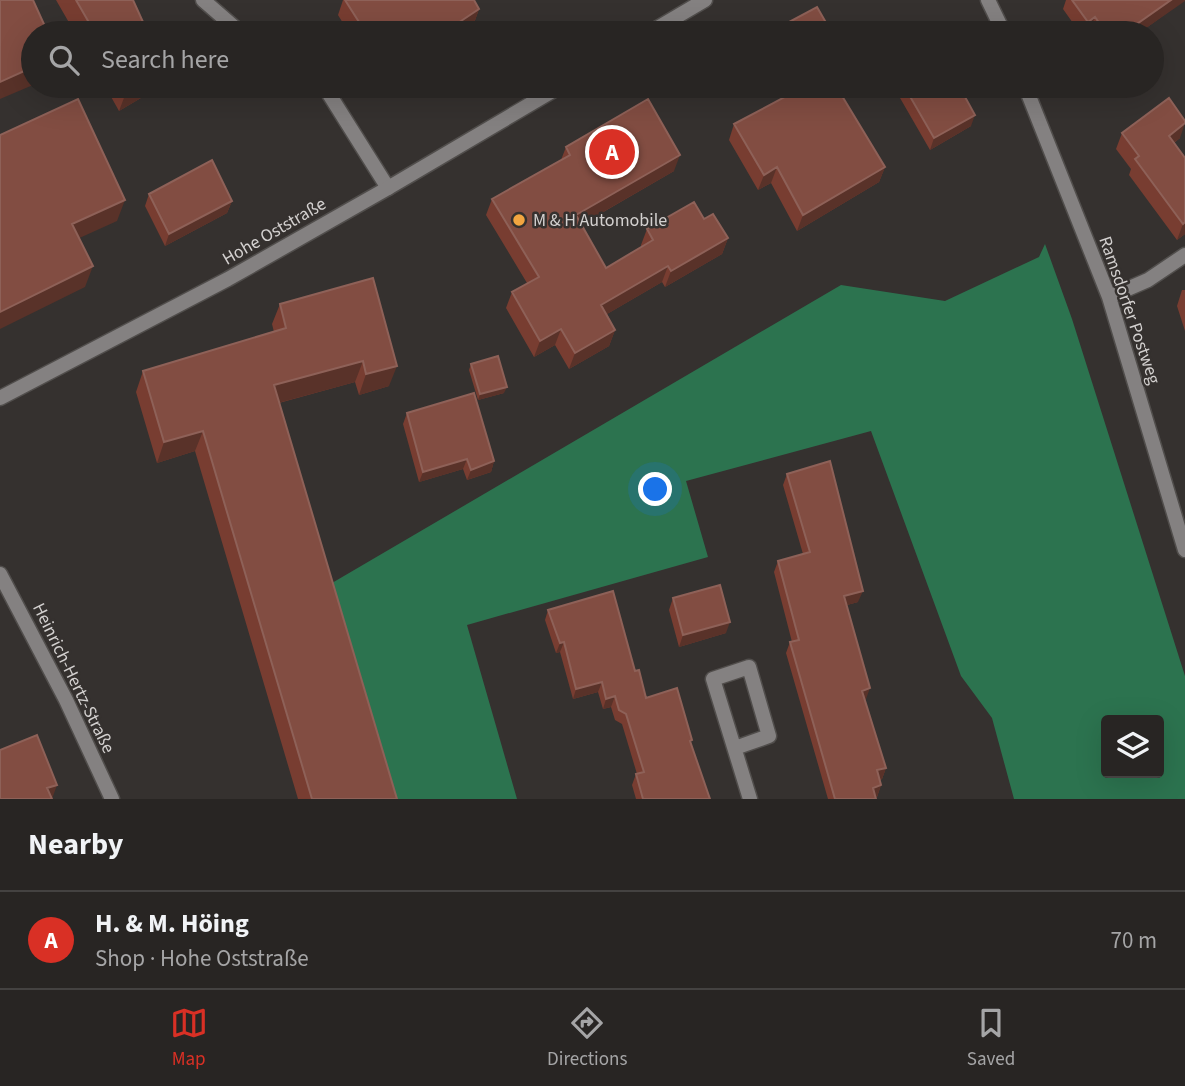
<!DOCTYPE html>
<meta charset="utf-8">
<style>
body{margin:0;font-family:"Source Sans 3",sans-serif;background:#343130;color:#f1f3f6}
.controls{position:absolute;right:21px;bottom:21px;display:grid;overflow:hidden;border-radius:7px;box-shadow:0 7px 28px #0002}
.controls button{width:63px;height:63px;display:grid;place-items:center;padding:0;border:0;border-bottom:2px solid #444241;background:#282523;color:#f1f3f6;font:35px sans-serif}
.you{position:absolute;left:656px;top:490px;width:24px;height:24px;margin:-18px;border:5px solid #fff;border-radius:50%;background:#1a73e8;box-shadow:0 0 0 10px #1a73e833}
.badge{display:grid;place-items:center;width:46px;height:46px;border-radius:50%;background:#d93025;color:#fff;font-size:23px;font-weight:700}
.pin{position:absolute;translate:-50% -50%;border:4px solid #fff;box-shadow:0 2px 7px #0006}
.list{margin:0;padding:0;list-style:none}
h2{display:flex;justify-content:space-between;align-items:center;height:91px;margin:0;padding:0 28px;font-size:30px}
h2 small{font-size:23px;font-weight:400;color:#a5a5a6}
.list li{display:grid;grid-template-columns:46px 1fr auto;gap:21px;align-items:center;box-sizing:border-box;height:98px;padding:0 28px;border-top:2px solid #444241}
.list b{display:block;font-size:26px;white-space:nowrap}
.list p{margin:0;font-size:23px;white-space:nowrap;color:#a5a5a6}
.list em{font-size:23px;font-style:normal;color:#a5a5a6}
.icon{flex:none;width:38px;height:38px;fill:none;stroke:currentColor;stroke-width:2;stroke-linecap:round;stroke-linejoin:round}
.map{position:relative;flex:none;width:1185px;height:799px;overflow:hidden}
.search{position:absolute;background:#282523;box-shadow:0 7px 28px #0002;left:21px;right:21px;top:21px;height:77px;display:flex;align-items:center;gap:18px;box-sizing:border-box;padding:0 24px;border-radius:38px;color:#a5a5a6;font-size:26px}
.sheet{height:189px;background:#282523}
nav{display:flex;justify-content:space-around;align-items:center;box-sizing:border-box;height:98px;border-top:2px solid #444241;background:#282523;font-size:19px;color:#a5a5a6}
nav a{display:grid;justify-items:center;gap:4px}
nav .on{color:#d93025}
.map>svg:first-child{display:block}
</style>
<div class="map">
<svg width="1185" height="799" viewBox="0 0 1185 799">
<rect width="100%" height="100%" fill="#35312f"/>
<path fill="#2c734f" fill-rule="evenodd" d="M1045,244l27,75 113,357v123h-171l-22,-81 -31,-42 -90,-245 -185,50 22,76 -241,68 50,174h-121l-64,-216 509,-298 104,16 94,-44zM1106,720h53v53h-53z"/>
<g fill="none" stroke-linecap="round" stroke-linejoin="round">
<g stroke="#514e4c" stroke-width="17">
<path id="lane" d="M203,0l38,33
M324,86l64,102"/>
</g>
<g stroke="#514e4c" stroke-width="17">
<path id="street" d="M988,0l16,33
M649,33l56,-33
M1025,86l84,211 76,253
M1109,297l39,-17 37,-25
M0,398l228,-119 160,-91 173,-102
M0,574l66,126 46,99
M735,748l34,-12 -20,-69 -36,12 37,120"/>
</g>
<use href="#lane" stroke="#848181" stroke-width="14"/>
<use href="#street" stroke="#848181" stroke-width="14"/>
</g>
<path fill="#783d31" d="M56,0h77l15,33h-73z
M343,0h131l5,9 -6,17 -9,6v1h-115l-11,-18z
M1066,0h119l-46,33h-49l-1,-1 -2,1h-7l-17,-24z
M105,86h56l-42,25z
M792,86h44l49,81 -6,15 -82,49 -26,-48 -13,7 -29,-50 5,-16 58,-31z
M898,86h61l12,40 -41,24 -34,-59z
M1122,133l58,5 -6,5 11,91 -8,6 -48,-65 2,-6 -15,-20z
M566,147l108,24 -93,54 25,43 35,-21v-2l6,-16 57,-10 24,19 -6,16 -57,33 -3,-5 -55,32 8,16 -6,16 -40,23 -14,-24 -21,12 -28,-49 6,-16 15,-9 -41,-68 6,-16 69,-39z
M149,194l83,7 -5,12 -62,33 -20,-40z
M373,278l16,108 -30,9 -4,-13 -76,21 118,396h-99l-103,-348 -38,12 -21,-71 7,-21 131,-39 -2,-8 8,-20z
M1182,290h3v41l-8,-25z
M471,364l33,29 -26,7 -9,-30z
M407,413l87,48 -3,11 -24,8 -4,-11 -44,13 -16,-58z
M787,474l71,128 -11,3 19,94 -2,1 22,68 -4,11 -2,1 1,5 -4,12h-1v2h-48l-42,-146 4,-11h2l-18,-70 4,-11 25,-7 -20,-69z
M673,598l53,35 -47,14 -10,-37z
M548,610l87,61 11,27 45,46 19,55h-74l-4,-14 4,-11h1l-15,-50 -7,-4 -4,-13 -8,2 -5,-17 -25,7 -13,-47 -4,1 -11,-33z"/>
<path fill="#593229" d="M1171,0h14v1l-46,32h-15z
M479,9l-6,17 -11,7 -4,-10z
M1095,17l-6,15 -2,1h-3l4,-11z
M33,67v18l-33,14v-17z
M133,86h28l-42,25 8,-21z
M975,115l-4,11 -41,24 4,-12z
M1185,123l-5,15 -17,13 6,-15z
M680,155l-6,16 -104,60 6,-16z
M777,167l-6,16 -13,7 6,-15z
M885,167l-6,15 -82,49 6,-16z
M125,200l-8,21 -53,24 8,-21z
M232,201l-5,12 -62,33 4,-12z
M1185,222v12l-8,6 6,-16z
M728,238l-6,16 -57,33 6,-16z
M93,266l-8,21 -85,42v-17z
M668,266l-6,16 -67,39 6,-16z
M561,329l-6,16 -21,12 6,-16z
M615,330l-6,16 -40,23 6,-16z
M363,361l-8,21 -88,24 7,-21z
M397,366l-8,20 -30,9 7,-21z
M507,387l-3,6 -26,7 2,-6z
M203,431l-8,20 -38,12 7,-21z
M467,459l-4,10 -44,13 4,-10z
M494,461l-3,11 -24,8 4,-10z
M863,591l-5,11 -18,5 4,-11z
M730,622l-4,11 -47,14 4,-12z
M564,642l-4,10 -4,1 4,-10z
M602,682l-4,10 -25,7 3,-10z
M870,688l-4,11 -9,3 5,-11z
M615,696l-4,11 -8,2 3,-10z
M886,768l-4,11 -9,3 4,-12z
M57,785l-5,14 -5,-11z
M881,785l-4,12 -8,2 4,-11z"/>
<path fill="#824d42" stroke="#8e6158" stroke-width="2" d="M0,0h33l15,33h-15v34l-33,15z
M76,0h57l15,33h-53z
M345,0h129l5,9 -21,14 6,10h-98z
M1072,0h99l-47,33h-18l-11,-16 -7,5z
M817,7l15,26h-54l-2,-4z
M124,86h9l-6,4z
M798,86h38l49,81 -82,48 -26,-48 -13,8 -30,-51 64,-34z
M904,86h55l16,29 -41,23z
M1169,98l16,23v2l-16,13 16,22v64l-2,2 -48,-65 4,-3 -17,-23z
M78,99l47,101 -53,24 21,42 -93,46v-177z
M648,99l32,56 -104,60 30,53 47,-28 -6,-11 47,-27 10,17 9,-5 15,24 -57,33 -3,-5 -67,39 14,25 -40,23 -14,-24 -21,12 -28,-49 27,-15 -47,-78 78,-44 -4,-8z
M212,160l20,41 -63,33 -20,-40z
M373,278l24,88 -31,8 -3,-13 -89,24 123,414h-85l-109,-368 -39,11 -21,-71 143,-43 -6,-24z
M498,356l9,31 -27,7 -9,-30z
M474,393l20,68 -23,9 -4,-11 -44,13 -16,-59z
M830,461l33,130 -19,5 26,92 -8,3 24,77 -9,2 4,15 -8,3 3,11h-41l-45,-157 9,-2 -21,-79 32,-9 -23,-78z
M720,585l10,37 -47,13 -10,-37z
M613,591l22,80 4,-1 7,28 31,-10 15,52 -2,1 20,58h-67l-7,-25 8,-2 -18,-58 -7,-4 -4,-14 -9,3 -4,-17 -26,7 -12,-47 -4,1 -12,-33z
M37,735l20,50 -10,3 5,11h-52v-49z"/>
<circle fill="#f2a540" stroke="#35312f" stroke-width="2.5" cx="519" cy="220" r="7"/>
<g text-anchor="middle" stroke-width="5" stroke-linejoin="round" paint-order="stroke">
<g font-size="18" fill="#d3d0cf" stroke="#35312f" text-anchor="start">
<text x="533" y="226">M &amp; H Automobile</text>
</g>
<g font-size="18" fill="#d3d0cf" stroke="#35312f">
<text transform="translate(274 231) rotate(-30)" y="6">Hohe Oststraße</text>
<text transform="translate(1130 310) rotate(71)" y="6">Ramsdorfer Postweg</text>
<text transform="translate(74 678) rotate(64)" y="6">Heinrich-Hertz-Straße</text>
</g>
</g>
</svg>
<div class="controls">
<button><svg class="icon" aria-label="layers" viewBox="0 0 24 24"><path d="M12 4l9 5-9 5-9-5zM3 14l9 5 9-5"/></svg></button>
</div>
<div class="you"></div>
<div class="pin badge" style="left:612px;top:152px">A</div>
<div class="search"><svg class="icon" aria-label="search" viewBox="0 0 24 24"><circle cx="10" cy="10" r="6"/><path d="M15 15l6 6"/></svg>Search here</div>
</div>
<section class="sheet">
<h2>Nearby<small></small></h2>
<ul class="list">
<li><span class="badge">A</span><div><b>H. &amp; M. Höing</b><p>Shop · Hohe Oststraße</p></div><em>70 m</em></li>
</ul>
</section>
<nav>
<a class="on"><svg class="icon" aria-label="map" viewBox="0 0 24 24"><path d="M3 6l6-2 6 2 6-2v14l-6 2-6-2-6 2zM9 4v14M15 6v14"/></svg>Map</a>
<a><svg class="icon" aria-label="directions" viewBox="0 0 24 24"><path d="M12 3l9 9-9 9-9-9zM9 14v-3h6M13 9l2 2-2 2"/></svg>Directions</a>
<a><svg class="icon" aria-label="saved" viewBox="0 0 24 24"><path d="M7 4h10v16l-5-4-5 4z"/></svg>Saved</a>
</nav>
